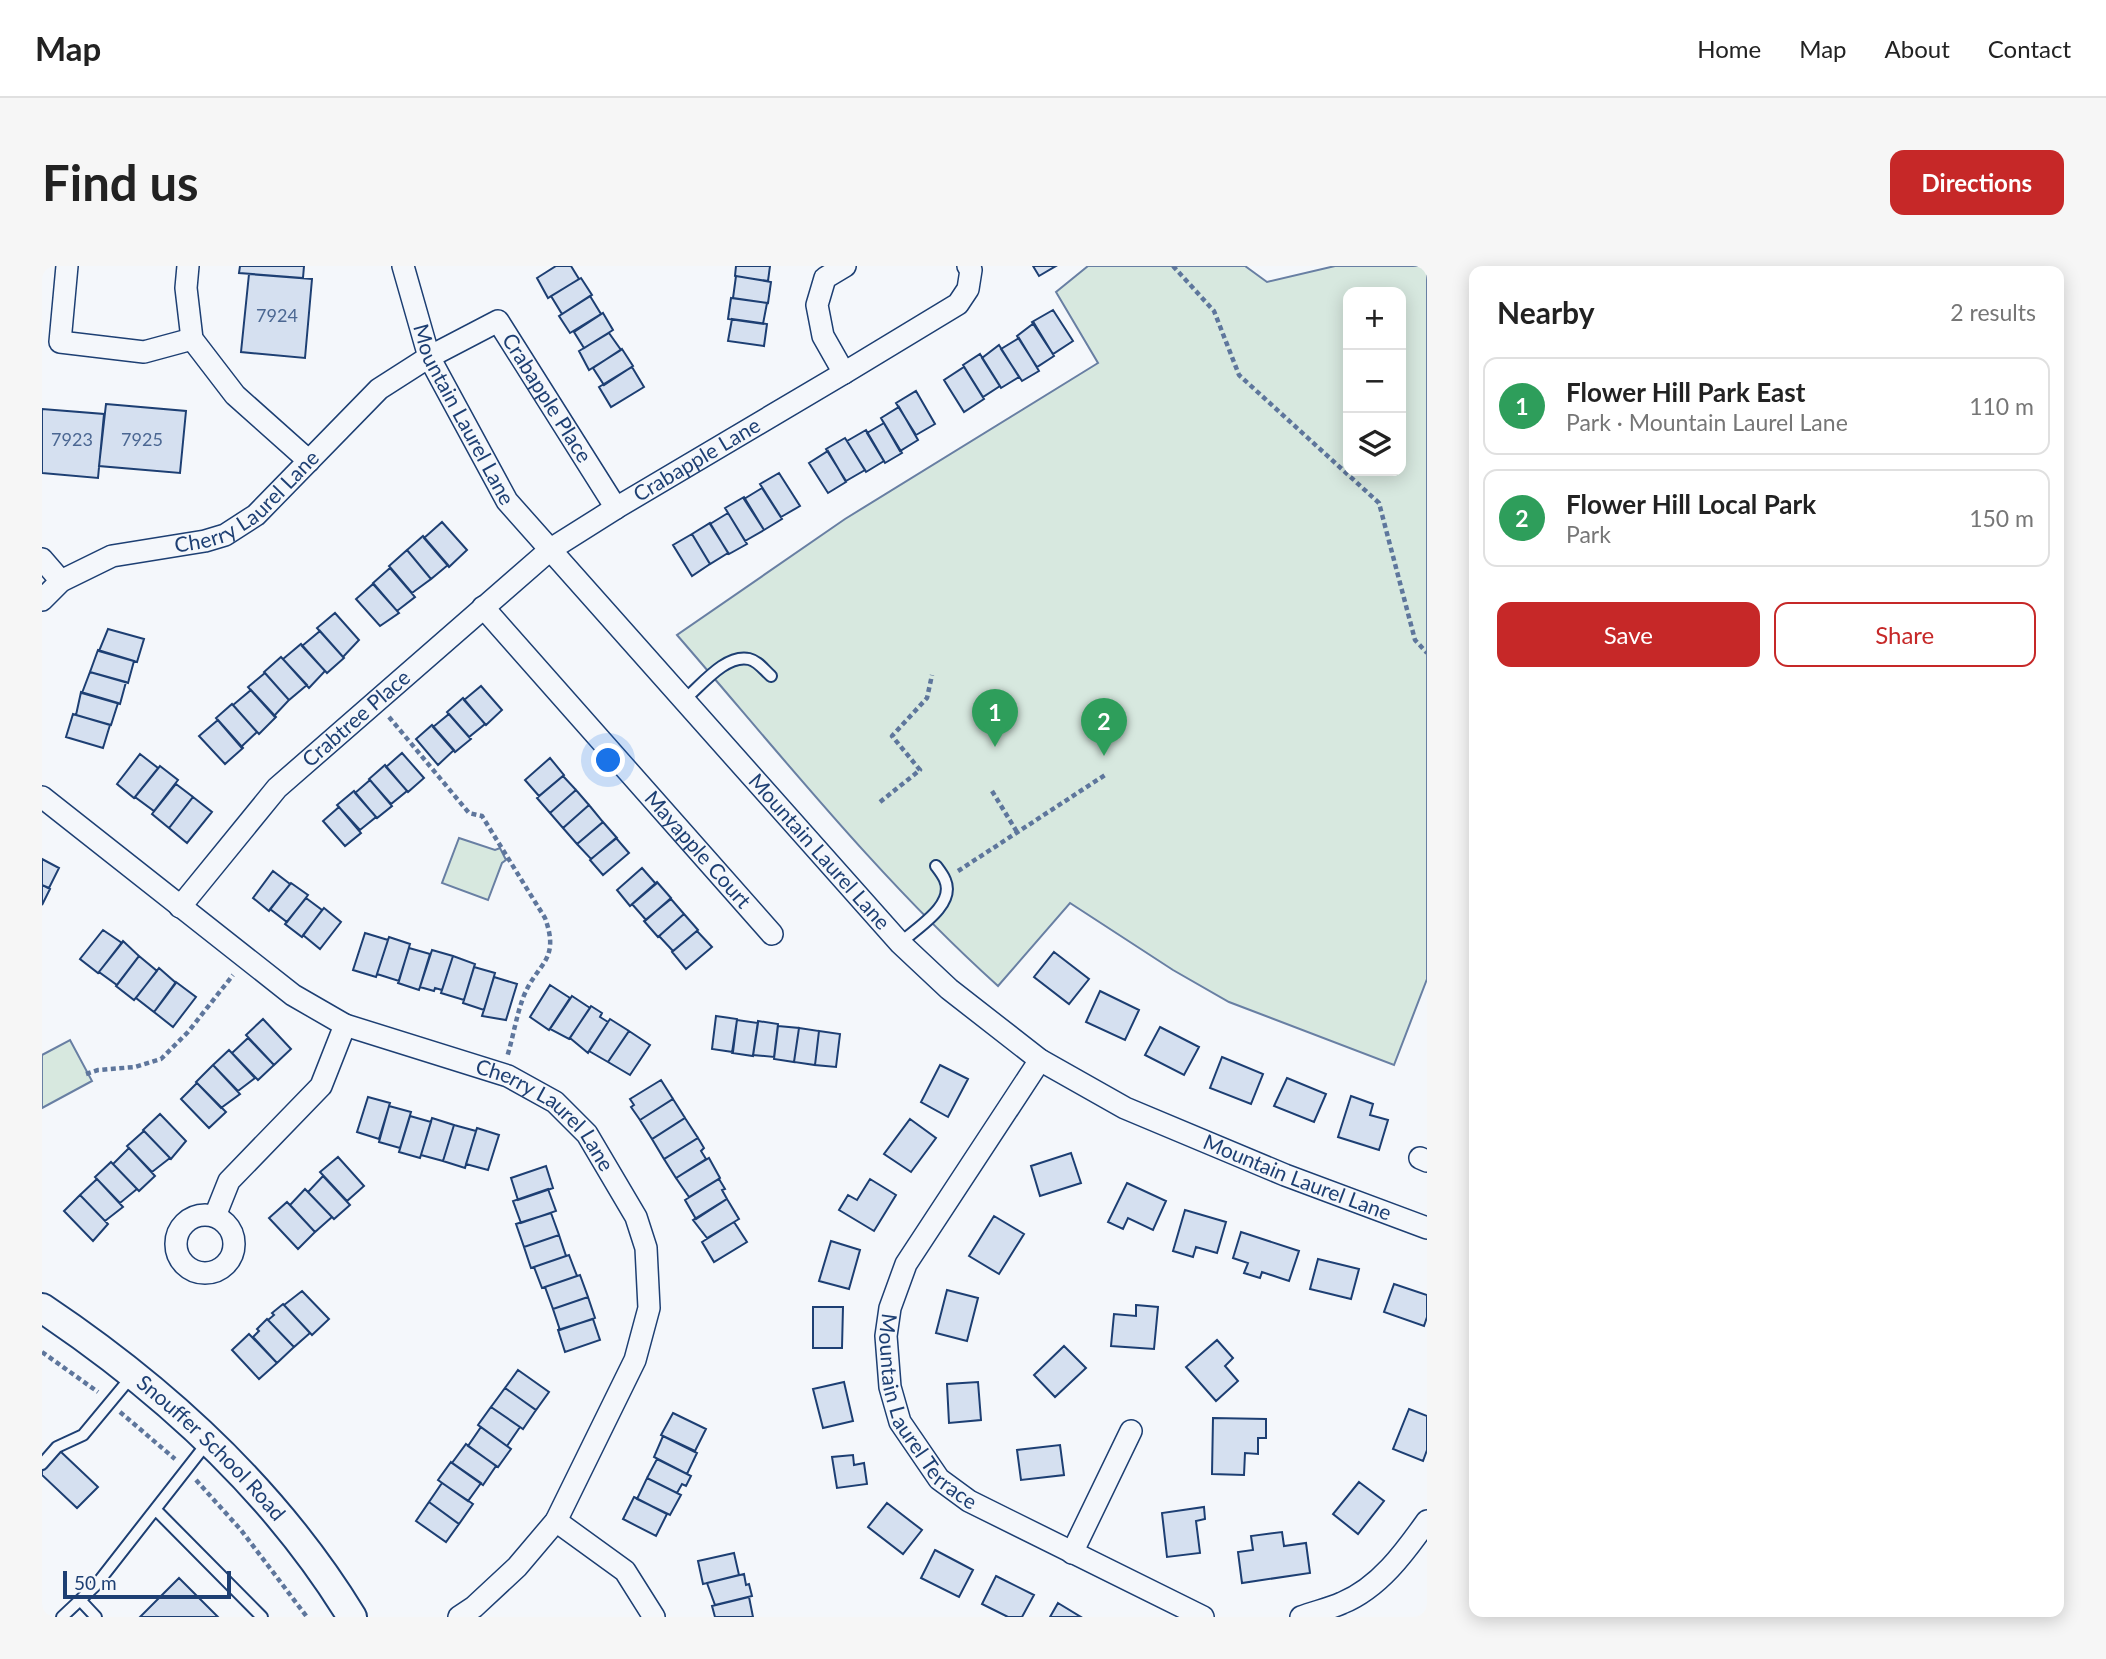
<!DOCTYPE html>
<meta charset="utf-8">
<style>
body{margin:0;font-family:Lato,sans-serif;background:#f6f6f6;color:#222}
.controls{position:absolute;right:21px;top:21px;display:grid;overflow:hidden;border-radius:14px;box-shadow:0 4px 18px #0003}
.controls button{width:63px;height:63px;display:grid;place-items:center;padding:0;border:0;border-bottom:2px solid #e0e0e0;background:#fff;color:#222;font:35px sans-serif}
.scale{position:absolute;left:21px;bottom:18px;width:168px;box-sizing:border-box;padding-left:7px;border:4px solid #1d3f73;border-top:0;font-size:19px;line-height:24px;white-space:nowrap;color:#1d3f73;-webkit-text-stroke:5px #f4f7fb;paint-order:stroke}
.you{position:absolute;left:567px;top:495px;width:24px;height:24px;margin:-18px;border:5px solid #fff;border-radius:50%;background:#1a73e8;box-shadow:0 0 0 10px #1a73e833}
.badge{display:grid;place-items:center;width:46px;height:46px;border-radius:50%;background:#c62828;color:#fff;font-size:23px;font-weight:700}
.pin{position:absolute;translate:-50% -58px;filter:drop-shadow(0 2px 4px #0008)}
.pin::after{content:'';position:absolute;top:37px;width:24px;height:21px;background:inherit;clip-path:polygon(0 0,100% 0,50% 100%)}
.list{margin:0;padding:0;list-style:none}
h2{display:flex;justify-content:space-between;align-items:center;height:91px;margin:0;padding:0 28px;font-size:30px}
h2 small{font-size:23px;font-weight:400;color:#767676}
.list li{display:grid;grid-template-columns:46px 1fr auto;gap:21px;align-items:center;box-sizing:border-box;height:98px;margin:0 14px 14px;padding:0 14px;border:2px solid #e0e0e0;border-radius:14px}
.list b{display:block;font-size:26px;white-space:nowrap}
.list p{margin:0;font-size:23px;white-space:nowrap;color:#767676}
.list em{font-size:23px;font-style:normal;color:#767676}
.actions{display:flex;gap:14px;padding:21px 28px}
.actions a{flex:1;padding:16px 0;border:2px solid #c62828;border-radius:14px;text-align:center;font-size:24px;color:#c62828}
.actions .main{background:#c62828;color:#fff}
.icon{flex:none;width:38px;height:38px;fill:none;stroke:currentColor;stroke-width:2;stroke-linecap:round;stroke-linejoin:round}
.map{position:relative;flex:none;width:1385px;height:1351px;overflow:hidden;border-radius:14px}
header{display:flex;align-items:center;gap:42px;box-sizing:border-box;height:98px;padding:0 35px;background:#fff;border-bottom:2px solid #e0e0e0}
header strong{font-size:33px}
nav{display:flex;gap:38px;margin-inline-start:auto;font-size:24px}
.intro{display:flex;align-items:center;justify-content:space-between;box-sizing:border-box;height:168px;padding:0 42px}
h1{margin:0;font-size:49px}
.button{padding:18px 32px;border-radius:14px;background:#c62828;color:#fff;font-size:24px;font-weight:700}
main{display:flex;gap:42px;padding:0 42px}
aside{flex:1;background:#fff;border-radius:14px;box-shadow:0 4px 18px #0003}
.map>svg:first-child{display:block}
</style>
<header>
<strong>Map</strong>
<nav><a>Home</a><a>Map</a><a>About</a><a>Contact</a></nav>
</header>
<div class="intro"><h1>Find us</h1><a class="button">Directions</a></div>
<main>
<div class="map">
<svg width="1385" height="1351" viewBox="0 0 1385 1351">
<rect width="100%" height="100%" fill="#f4f7fb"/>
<path fill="#d7e8df" stroke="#687fa3" stroke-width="2" fill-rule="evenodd" d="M1046,0h157l22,16 68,-16h92v713l-33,86 -165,-63 -56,-32 -103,-67 -72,83c-118,-106 -217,-231 -321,-351l168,-116 253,-156 -42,-71zM1306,26h53v179h-53z
M417,572l36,12 5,-2 6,12 -4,3 -14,37 -46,-17z
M28,774l22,41 -50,27v-53z"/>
<path fill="#d5e0f0" stroke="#1d3f73" stroke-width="2" d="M198,0h64l-1,12 -64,-5z
M514,0h15l8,13 -31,19 -11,-20z
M694,0h34l-2,15 -33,-5z
M991,0h23l-17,10z
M207,8l63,5 -7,79 -64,-6z
M694,10l35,6 -3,21 -35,-5z
M539,12l11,17 -30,19 -11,-18z
M548,30l11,18 -31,19 -11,-17z
M689,32l36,5 -4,21 -35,-5z
M1011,44l20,31 -20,13 -21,-32z
M561,47l10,17 -29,18 -10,-16z
M690,53l35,5 -3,22 -36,-5z
M992,57l20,33 -17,11 -20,-31z
M567,67l12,17 -32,20 -10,-19z
M977,72l20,33 -17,10 -21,-32z
M957,79l20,32 -18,11 -19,-30z
M580,83l11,17 -29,19 -11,-17z
M938,88l20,32 -17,11 -20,-32z
M590,101l12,20 -33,20 -12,-20z
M922,101l20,32 -20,13 -20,-32z
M874,125l19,33 -19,11 -20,-32z
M64,138l80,7 -6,62 -81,-7z
M857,141l19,33 -18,11 -19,-33z
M0,143l62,5 -6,64 -56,-5z
M842,157l18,30 -17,10 -18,-30z
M824,164l18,31 -18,11 -19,-31z
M803,172l20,32 -19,11 -20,-32z
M786,185l18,31 -18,11 -19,-30z
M737,207l21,33 -19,11 -21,-33z
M720,222l20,31 -18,11 -20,-31z
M702,231l20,33 -19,11 -20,-33z
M686,247l19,31 -18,10 -19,-30z
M400,256l25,28 -18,17 -25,-29z
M668,257l18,30 -18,11 -18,-30z
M650,268l18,30 -18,12 -19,-31z
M381,270l25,29 -17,14 -24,-29z
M365,284l24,29 -19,14 -23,-27z
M348,302l25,29 -18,14 -24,-28z
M331,318l26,29 -19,13 -24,-27z
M293,347l24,27 -16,17 -26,-29z
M66,363l36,10 -7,23 -38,-11z
M278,365l24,27 -17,15 -25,-27z
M259,378l24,27 -16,17 -26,-29z
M56,384l36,11 -6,22 -38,-11z
M239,391l26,28 -18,15 -25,-28z
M48,406l36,10 -6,22 -38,-11z
M223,407l24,27 -15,16 -26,-29z
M439,420l21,24 -16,15 -22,-25z
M209,424l25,27 -17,17 -26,-29z
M39,426l37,11 -7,22 -35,-10z
M421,432l22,26 -16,13 -22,-25z
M190,438l25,28 -16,15 -25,-29z
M31,448l37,11 -7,23 -37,-11z
M407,448l22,25 -16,13 -22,-25z
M176,454l25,28 -18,16 -26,-28z
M390,459l22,25 -16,15 -22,-26z
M360,487l22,25 -16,14 -22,-25z
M98,488l18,14 -24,30 -17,-14z
M508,492l14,17 -25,21 -14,-16z
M343,499l22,26 -16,13 -22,-25z
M118,500l18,14 -24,31 -19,-14z
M521,510l13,14 -26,23 -13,-15z
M328,514l22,26 -15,12 -22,-25z
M134,518l17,13 -24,31 -17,-14z
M534,524l13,15 -26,23 -13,-15z
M312,525l22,26 -16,13 -23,-25z
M151,531l19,15 -25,31 -18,-15z
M547,539l14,17 -26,22 -14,-16z
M297,541l22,26 -16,13 -22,-25z
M561,556l14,16 -26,21 -14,-15z
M574,572l13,15 -26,22 -13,-15z
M0,593l17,9 -10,20 -7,-3z
M600,602l14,16 -26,22 -13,-16z
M231,605l17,13 -21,27 -16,-13z
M615,616l14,16 -25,22 -14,-16z
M249,617l17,12 -21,27 -17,-13z
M0,619l8,4 -8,16z
M264,632l16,12 -20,27 -17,-13z
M629,633l13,15 -26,23 -14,-16z
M282,642l17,14 -21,27 -17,-14z
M642,648l14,16 -25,21 -14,-15z
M61,664l19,13 -24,30 -18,-14z
M655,665l15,16 -26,22 -14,-17z
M323,667l23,7 -12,37 -23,-7z
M347,671l21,7 -11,37 -22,-7z
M81,675l16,15 -22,29 -18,-13z
M367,682l21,6 -11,36 -21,-7z
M390,684l21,6 -11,34 -7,-2 -1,3 -14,-4z
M1012,686l35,27 -20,25 -35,-27z
M97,690l18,15 -23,29 -18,-14z
M411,690l22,8 -11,36 -23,-7z
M432,701l21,6 -11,37 -21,-7z
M117,702l17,15 -22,29 -18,-14z
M452,711l23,7 -11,36 -24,-4z
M134,716l20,15 -23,30 -19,-15z
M508,719l20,13 -21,32 -19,-13z
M1058,725l39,19 -14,30 -39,-18z
M530,730l18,12 -21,31 -19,-10z
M549,740l11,7 -2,4 8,5 -20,31 -18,-15z
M674,750l21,3 -4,33 -21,-3z
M221,753l28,30 -17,16 -28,-30z
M568,753l19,12 -21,31 -19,-11z
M695,754l21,3 -5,33 -21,-3z
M716,755l20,3 -4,33 -21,-2z
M736,760l21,2 -5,34 -20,-3z
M1118,761l39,20 -15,28 -39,-20z
M757,762l20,3 -4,34 -21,-3z
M587,765l21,14 -20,30 -22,-13z
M777,765l21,3 -4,33 -21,-2z
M206,772l26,27 -16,15 -26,-27z
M187,784l26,28 -17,13 -25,-26z
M1180,791l41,17 -12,30 -41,-16z
M171,799l27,29 -19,14 -25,-26z
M898,799l28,14 -20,38 -27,-15z
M1245,812l39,16 -12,28 -40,-16z
M619,814l12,19 -33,21 -9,-13 3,-2 -4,-6z
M155,817l29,29 -17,16 -28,-29z
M1309,830l22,8 -3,11 18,5 -9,30 -41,-13z
M326,831l22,6 -11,36 -22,-7z
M631,833l12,19 -33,21 -12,-19z
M347,840l22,6 -11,36 -21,-6z
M118,848l26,27 -15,18 -28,-29z
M368,850l21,6 -11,36 -21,-6z
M390,852l22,7 -11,36 -22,-6z
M643,852l13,20 -34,21 -12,-20z
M868,853l26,19 -25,34 -27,-18z
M412,859l22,6 -11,37 -22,-7z
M435,862l22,7 -11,35 -22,-6z
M102,865l26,27 -18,14 -25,-26z
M656,872l6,10 -3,3 5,8 -30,19 -12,-19z
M87,882l26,28 -16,15 -26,-27z
M1029,887l10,30 -41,13 -9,-30z
M296,891l26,29 -17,15 -27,-29z
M667,892l11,20 -31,19 -13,-19z
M69,896l26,27 -17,14 -25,-26z
M504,900l7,22 -35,12 -7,-22z
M281,910l27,29 -16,14 -26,-27z
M55,913l26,28 -18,14 -25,-26z
M677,913l6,10 -3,1 5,9 -31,20 -11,-19z
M828,913l26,16 -22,36 -35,-21 9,-15 9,5z
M1085,917l39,18 -13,29 -25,-12 -5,11 -15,-7z
M263,923l27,28 -17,15 -25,-27z
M506,923l8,22 -35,12 -8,-22z
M38,929l28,29 -15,17 -29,-30z
M685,933l12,20 -32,19 -14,-18z
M245,936l28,30 -17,17 -29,-31z
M1143,944l41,12 -9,31 -21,-6 -3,10 -20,-6z
M509,947l8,22 -35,12 -8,-23z
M952,950l30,18 -25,40 -30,-18z
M692,956l13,20 -33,20 -12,-20z
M1199,966l58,19 -10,30 -27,-9 -2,6 -16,-5 4,-10 -15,-5z
M517,969l7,21 -35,12 -7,-21z
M789,975l29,9 -11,39 -30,-8z
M527,989l8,21 -35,12 -8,-21z
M1276,993l41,10 -8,30 -41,-10z
M538,1009l8,22 -35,12 -8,-22z
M1352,1018l33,11v22l-3,9 -40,-14z
M905,1024l31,8 -11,43 -31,-8z
M260,1025l27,28 -17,16 -28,-30z
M546,1031l7,21 -35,12 -7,-21z
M241,1038l27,29 -16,14 -26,-27 6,-5 -2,-2z
M1094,1039l22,2 -4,42 -43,-3 3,-32 22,2z
M771,1041h30l-1,41h-29z
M225,1053l27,28 -17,16 -24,-26 6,-6 -2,-2z
M551,1053l7,21 -35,12 -7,-22z
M207,1068l28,29 -18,16 -27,-29z
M1175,1074l16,18 -8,8 13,15 -22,20 -30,-34z
M1022,1080l22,22 -31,29 -21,-22z
M476,1104l31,22 -13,18 -31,-22z
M802,1116l9,39 -30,7 -10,-39z
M936,1116l3,38 -32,3 -2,-39z
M463,1122l31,22 -13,19 -32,-22z
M449,1141l29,20 -13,19 -29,-21z
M1367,1143l18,7v34l-4,11 -30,-12z
M631,1147l33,16 -11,22 -34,-16z
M1171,1152l53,1v19h-8v16l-13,-1 -1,22 -32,-1z
M439,1161l30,22 -13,18 -30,-21z
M621,1170l34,17 -10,21 -33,-17z
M424,1178l30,22 -13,19 -31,-22z
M1018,1179l4,30 -43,5 -4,-30z
M18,1185l38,36 -21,21 -35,-33v-4z
M811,1189l1,10 10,-2 3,21 -30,4 -5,-31z
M615,1193l34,17 -5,10 -4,-2 -5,9 -30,-15z
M409,1196l30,21 -13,18 -30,-21z
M605,1212l34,17 -11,20 -33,-16z
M1317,1216l25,19 -26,33 -25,-20z
M400,1217l31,21 -14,20 -30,-22z
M592,1231l33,17 -11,22 -33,-17z
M387,1236l30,22 -13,18 -30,-21z
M845,1237l35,27 -19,24 -35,-27z
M1162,1241l1,12 -9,2 4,32 -33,4 -5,-44z
M1240,1266l2,14 22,-3 4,30 -68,10 -4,-31 15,-2 -2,-14z
M893,1284l38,20 -14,27 -38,-19z
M692,1287l5,22 -36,9 -5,-23z
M702,1308l2,11 3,-1 3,12 -37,9 -8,-22z
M954,1310l38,19 -12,22h-14l-26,-13z
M137,1312l39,39h-78z
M707,1331l4,20h-38l-3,-11z
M1016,1337l23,14h-31z"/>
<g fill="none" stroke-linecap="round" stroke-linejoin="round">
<g stroke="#1d3f73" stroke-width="14">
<path id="lane" d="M642,434c17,-14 41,-46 65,-41 9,2 15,11 22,17
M858,677c17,-15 56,-38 45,-63 -2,-5 -6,-10 -9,-14
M0,1198l15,-17 26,-12 49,-59
M114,1244l106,107
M38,1334l16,17
M20,1351l34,-32 111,-142"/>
</g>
<g stroke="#1d3f73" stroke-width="24">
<g id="street">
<path d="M25,0l-7,76 84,10 48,-13"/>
<path d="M146,0l-2,22 6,51 43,56 74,66"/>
<path id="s1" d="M361,0l26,91 78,144 393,442 49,46 91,71 85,48 160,67 142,53"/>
<path d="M803,0l-20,12 -8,27 6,31 21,37 114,-69 10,-15 3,-19 -3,-4"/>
<path d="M0,293l19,22"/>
<path id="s2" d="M0,334l19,-19 51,-25 93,-15 20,-6 31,-20 123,-126 50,-32 69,-36 118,187"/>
<path id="s3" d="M441,341l289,327"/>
<path id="s4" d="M0,531l251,198 52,30 163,51 47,26 32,32 49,83 10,31 3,60 -14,52 -79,161 -39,46 -43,40 -15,10"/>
<path id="s5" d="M138,641l97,-119 274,-239 65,-41 228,-135"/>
<path id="s6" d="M998,794l-134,204 -16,44 -4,28 4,51 10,35 39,57 30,22 234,116"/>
<path d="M1378,892l7,3"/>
<circle cx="163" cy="978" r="29"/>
<path d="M173,950l14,-35 92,-95 24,-61"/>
<path d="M514,1255l69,50 29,46"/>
<path d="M1030,1287l59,-122"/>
<path d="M1259,1351c13,-5 28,-8 41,-14 37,-15 63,-51 85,-82"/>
</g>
</g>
<g stroke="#1d3f73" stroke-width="32">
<g id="secondary">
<path id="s7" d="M0,1042c121,81 233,183 310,309"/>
</g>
</g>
<path stroke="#5e769c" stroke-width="4.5" stroke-dasharray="5 3.5" stroke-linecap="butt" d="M1131,0l41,45 25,64 140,128 36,137 12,13
M347,451l80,96 13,3 63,102c16,44 -9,45 -22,80 -7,19 -10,40 -16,59
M950,525l25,41
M838,536l40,-32 -28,-34 35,-38 5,-23
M916,605l147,-96
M44,808l12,-4 37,-3 26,-8 27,-27 45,-57
M0,1086l56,40
M78,1146l55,47
M154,1214l45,50 66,87"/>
<use href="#lane" stroke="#f4f7fb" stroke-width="10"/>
<use href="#street" stroke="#f4f7fb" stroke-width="21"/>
<use href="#secondary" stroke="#f4f7fb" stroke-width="28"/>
</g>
<g text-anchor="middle" stroke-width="5" stroke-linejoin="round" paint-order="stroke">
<g font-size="18" fill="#4b6792">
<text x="235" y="56">7924</text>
<text x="30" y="180">7923</text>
<text x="100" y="180">7925</text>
</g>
<g font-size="21" fill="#1d3f73" stroke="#f4f7fb">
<text dy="7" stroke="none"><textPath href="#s2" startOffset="640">Crabapple Place</textPath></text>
<text dy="7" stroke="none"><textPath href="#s1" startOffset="161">Mountain Laurel Lane</textPath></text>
<text dy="7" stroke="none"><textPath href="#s5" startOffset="688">Crabapple Lane</textPath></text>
<text dy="7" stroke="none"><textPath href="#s2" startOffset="234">Cherry Laurel Lane</textPath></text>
<text dy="7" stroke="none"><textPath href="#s5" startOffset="259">Crabtree Place</textPath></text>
<text dy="7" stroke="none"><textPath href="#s3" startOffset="324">Mayapple Court</textPath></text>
<text dy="7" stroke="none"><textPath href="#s1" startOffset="728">Mountain Laurel Lane</textPath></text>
<text dy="7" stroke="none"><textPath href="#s4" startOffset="604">Cherry Laurel Lane</textPath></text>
<text dy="7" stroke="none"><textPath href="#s1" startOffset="1316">Mountain Laurel Lane</textPath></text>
<text dy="7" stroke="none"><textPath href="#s6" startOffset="408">Mountain Laurel Terrace</textPath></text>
<text dy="7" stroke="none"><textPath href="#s7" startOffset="220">Snouffer School Road</textPath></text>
</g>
</g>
</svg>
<div class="controls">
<button>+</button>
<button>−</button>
<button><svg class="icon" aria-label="layers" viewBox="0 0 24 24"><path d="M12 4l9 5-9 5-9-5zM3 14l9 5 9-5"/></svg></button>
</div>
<div class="scale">50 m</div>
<div class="you"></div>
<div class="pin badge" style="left:953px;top:481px;background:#2e9e5b">1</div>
<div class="pin badge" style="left:1062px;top:490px;background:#2e9e5b">2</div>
</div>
<aside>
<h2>Nearby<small>2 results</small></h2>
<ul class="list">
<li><span class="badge" style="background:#2e9e5b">1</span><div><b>Flower Hill Park East</b><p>Park · Mountain Laurel Lane</p></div><em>110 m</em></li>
<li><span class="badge" style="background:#2e9e5b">2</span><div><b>Flower Hill Local Park</b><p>Park</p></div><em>150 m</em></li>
</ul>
<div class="actions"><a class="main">Save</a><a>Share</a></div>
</aside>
</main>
